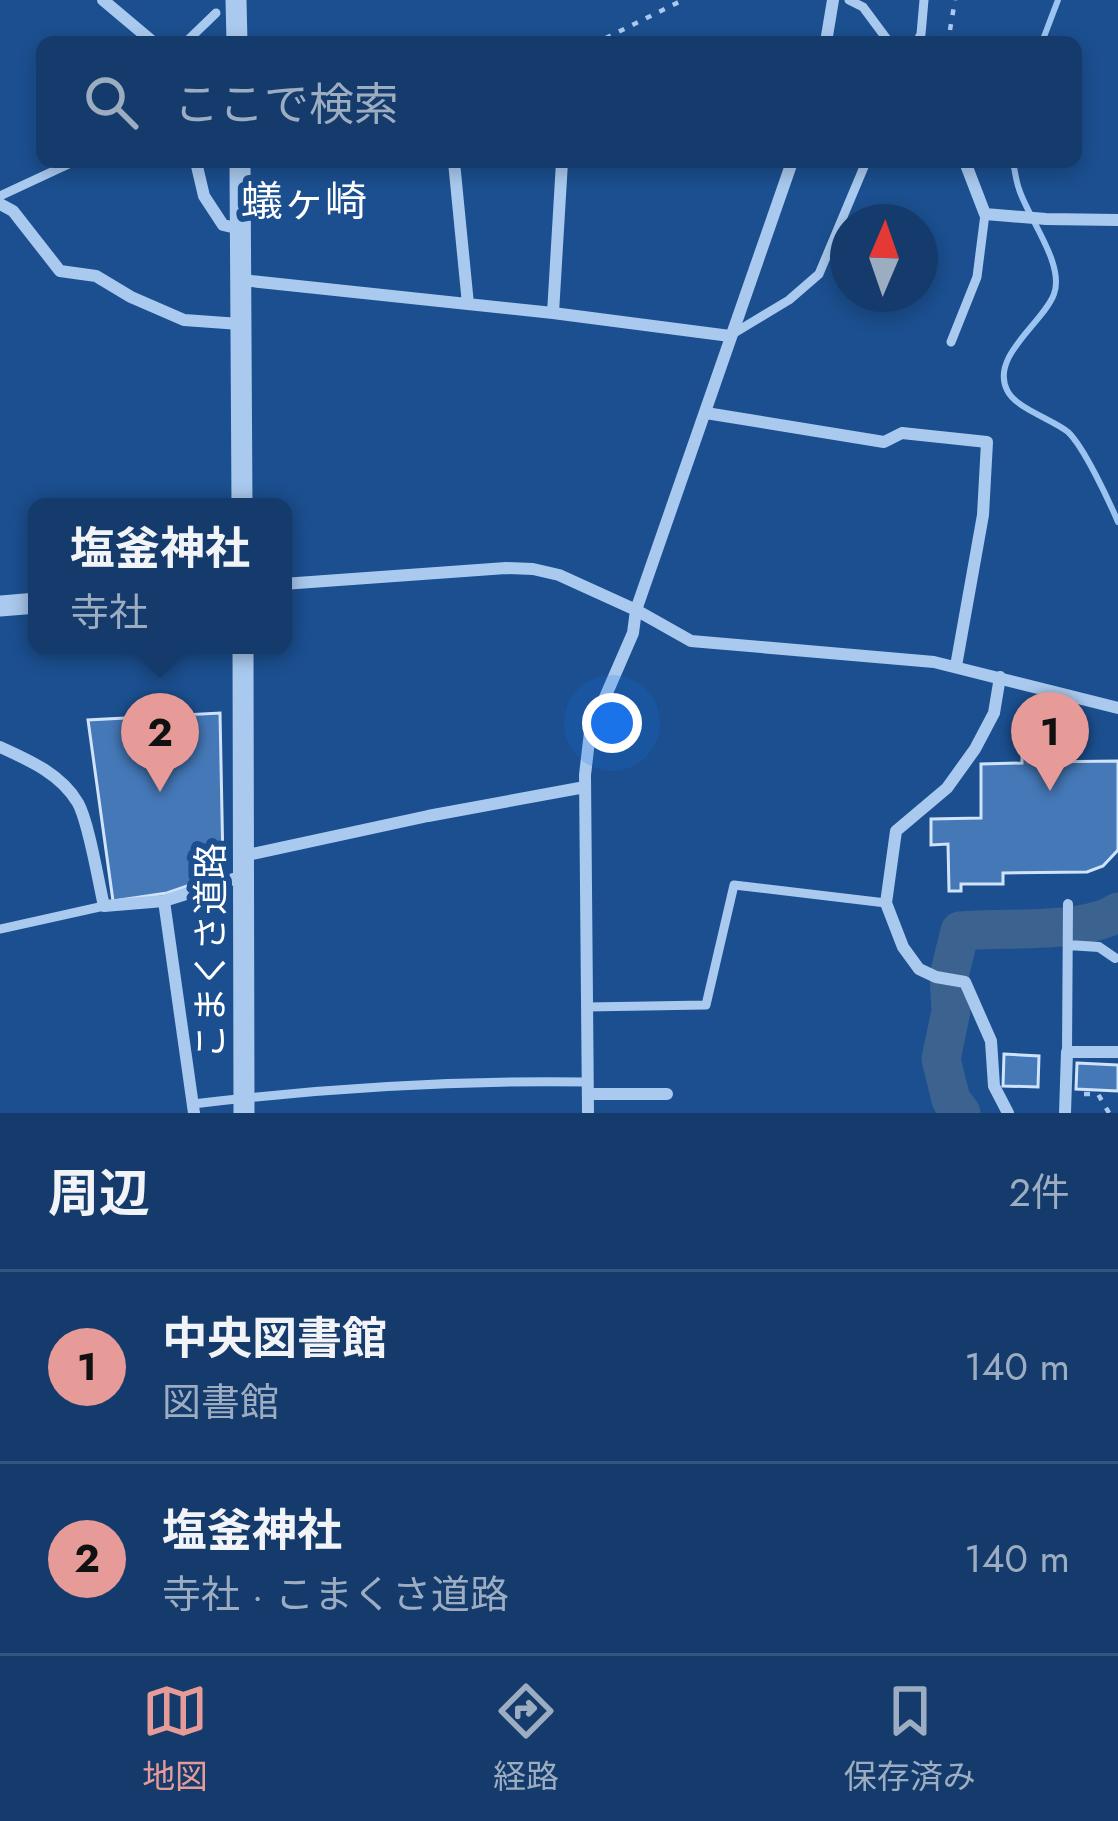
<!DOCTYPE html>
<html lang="ja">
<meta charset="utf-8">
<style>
body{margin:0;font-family:Jost,"Noto Sans JP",sans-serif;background:#214673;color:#f1f3f6}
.compass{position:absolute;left:830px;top:204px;width:108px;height:108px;border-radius:50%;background:#143b6b;box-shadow:0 6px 18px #0003;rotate:2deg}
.you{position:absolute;left:612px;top:723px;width:42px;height:42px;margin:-30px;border:9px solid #fff;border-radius:50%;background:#1a73e8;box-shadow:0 0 0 18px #1a73e833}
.badge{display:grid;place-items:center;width:78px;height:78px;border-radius:50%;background:#e69b98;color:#111;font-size:39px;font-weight:700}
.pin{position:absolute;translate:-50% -99px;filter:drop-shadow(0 3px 6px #0008)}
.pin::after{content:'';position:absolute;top:63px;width:42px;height:36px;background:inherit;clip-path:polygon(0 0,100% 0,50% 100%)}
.popup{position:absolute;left:28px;top:498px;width:264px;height:156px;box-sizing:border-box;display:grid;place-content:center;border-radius:18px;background:#143b6b;filter:drop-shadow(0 3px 9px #0005);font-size:39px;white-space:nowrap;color:#9dadc1}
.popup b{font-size:45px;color:#f1f3f6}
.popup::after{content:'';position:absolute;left:50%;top:100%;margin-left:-24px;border:24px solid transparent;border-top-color:#143b6b}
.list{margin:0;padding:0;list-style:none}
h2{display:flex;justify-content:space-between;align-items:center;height:156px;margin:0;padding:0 48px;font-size:51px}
h2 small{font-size:39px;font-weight:400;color:#9dadc1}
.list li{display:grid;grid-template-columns:78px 1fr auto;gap:36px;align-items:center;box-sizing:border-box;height:192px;padding:0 48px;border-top:3px solid #33557e}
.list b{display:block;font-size:45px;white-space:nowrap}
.list p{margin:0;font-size:39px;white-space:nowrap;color:#9dadc1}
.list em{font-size:39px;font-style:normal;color:#9dadc1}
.icon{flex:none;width:66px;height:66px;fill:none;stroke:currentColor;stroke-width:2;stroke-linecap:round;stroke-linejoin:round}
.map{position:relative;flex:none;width:1118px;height:1113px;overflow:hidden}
.search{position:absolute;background:#143b6b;box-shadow:0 6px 18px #0003;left:36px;right:36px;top:36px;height:132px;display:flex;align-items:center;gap:30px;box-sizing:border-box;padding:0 42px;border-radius:18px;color:#9dadc1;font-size:45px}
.sheet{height:540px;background:#143b6b}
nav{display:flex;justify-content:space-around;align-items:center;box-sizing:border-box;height:168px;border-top:3px solid #33557e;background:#143b6b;font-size:33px;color:#9dadc1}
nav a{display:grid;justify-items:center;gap:6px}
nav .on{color:#e69b98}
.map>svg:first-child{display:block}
</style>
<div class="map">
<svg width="1118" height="1113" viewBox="0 0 1118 1113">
<rect width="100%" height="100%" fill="#1b4f8f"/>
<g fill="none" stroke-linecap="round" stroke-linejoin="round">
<path stroke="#9cc4f0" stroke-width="6" d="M1042,42l16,-42
M1013,162c2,9 3,19 6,27 9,29 46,75 35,105 -10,28 -64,62 -47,96 8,18 45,29 61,42 16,15 41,69 50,90"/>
<path stroke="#3c6290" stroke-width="39" d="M961,1113l-10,-13 -10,-41 10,-48 -2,-35 11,-45c42,-4 127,3 158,-19"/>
</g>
<path fill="#4478b7" stroke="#cfe3fa" stroke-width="3" d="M220,713l3,152 -27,18 -29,10 -54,8 -25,-181z
M1038,743v19l80,-1v89l-15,16 -16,6 -84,1v11h-42v7h-12l-1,-47 -17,1v-26l50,-1v-54l41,-1v-19z
M1004,1054l35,2 -1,31 -35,-1z
M1077,1063l41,2v26l-42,-2z"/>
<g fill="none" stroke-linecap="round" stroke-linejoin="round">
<path stroke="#a9c9ee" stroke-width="4.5" stroke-dasharray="6 9" stroke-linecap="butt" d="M591,42l15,-4 77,-38
M941,42l9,-12 5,-30
M1084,1094h14l11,19"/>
<path stroke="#a9c9ee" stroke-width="9" d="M849,0l14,7 26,35
M186,42l30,-29
M917,42l4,-8 3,-34
M0,196l73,-34
M731,335l58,-35 30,-26 47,-112
M951,342l26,-65 8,-63
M0,929l104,-23
M587,1007l119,-2 28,-120 152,18
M193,1104c132,-16 262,-24 395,-22"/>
<path stroke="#a9c9ee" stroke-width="10" d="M1068,945l31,2 16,11
M1067,1052l1,-148"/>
<path stroke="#a9c9ee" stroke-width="12" d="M103,0l50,42
M826,42l7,-42
M196,162l8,34 19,29 18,4
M454,162l14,142
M965,162l20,52 61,5 72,1
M0,204l13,7 47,60 36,5 35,21 53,23 56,4
M241,280l312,33 177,23
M553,313l9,-151
M706,413l178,29 18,-9 85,9 -4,73 -27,151
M283,584l223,-16 27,1 26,6 77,35 55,31 243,21 184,46
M1000,677l-6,36 -19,36 -28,39 -51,43 -10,72 17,44 16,22 17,8 29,5 26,59 3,45 14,27
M0,747c29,13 61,27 78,56 11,20 20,77 26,103l60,-5 79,-25
M243,856l185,-40 157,-29
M164,901l30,212
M588,1094h79
M588,1113l-3,-338 5,-43 43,-99 3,-23 156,-448
M1065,1113l2,-61h51"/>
<path stroke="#a9c9ee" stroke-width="21" d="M236,0l1,42
M240,162l2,345
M0,606l37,-3
M243,645l1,468"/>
</g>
<g text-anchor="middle" stroke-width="12" stroke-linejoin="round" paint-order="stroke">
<g font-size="36" fill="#fff" stroke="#1b4f8f">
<text transform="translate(210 951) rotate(-90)" y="13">こまくさ道路</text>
</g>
<g font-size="42" fill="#fff" stroke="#1b4f8f">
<text x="304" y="216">蟻ヶ崎</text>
</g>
</g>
</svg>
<svg class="compass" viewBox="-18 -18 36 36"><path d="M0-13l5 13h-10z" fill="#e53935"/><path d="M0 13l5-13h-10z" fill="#9dadc1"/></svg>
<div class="you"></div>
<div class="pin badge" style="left:1050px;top:791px">1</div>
<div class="pin badge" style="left:160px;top:792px">2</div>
<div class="popup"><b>塩釜神社</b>寺社</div>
<div class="search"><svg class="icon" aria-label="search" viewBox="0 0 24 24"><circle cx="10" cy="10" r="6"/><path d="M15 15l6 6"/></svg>ここで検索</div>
</div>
<section class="sheet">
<h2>周辺<small>2件</small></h2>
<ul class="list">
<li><span class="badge">1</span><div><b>中央図書館</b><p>図書館</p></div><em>140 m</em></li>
<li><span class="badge">2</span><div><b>塩釜神社</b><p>寺社 · こまくさ道路</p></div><em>140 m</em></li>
</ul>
</section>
<nav>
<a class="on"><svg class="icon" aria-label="map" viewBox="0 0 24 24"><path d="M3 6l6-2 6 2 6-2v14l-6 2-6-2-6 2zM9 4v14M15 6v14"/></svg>地図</a>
<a><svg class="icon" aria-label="directions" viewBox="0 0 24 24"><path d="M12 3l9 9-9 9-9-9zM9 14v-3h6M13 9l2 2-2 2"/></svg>経路</a>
<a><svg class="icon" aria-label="saved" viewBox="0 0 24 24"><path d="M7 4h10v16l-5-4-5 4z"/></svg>保存済み</a>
</nav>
